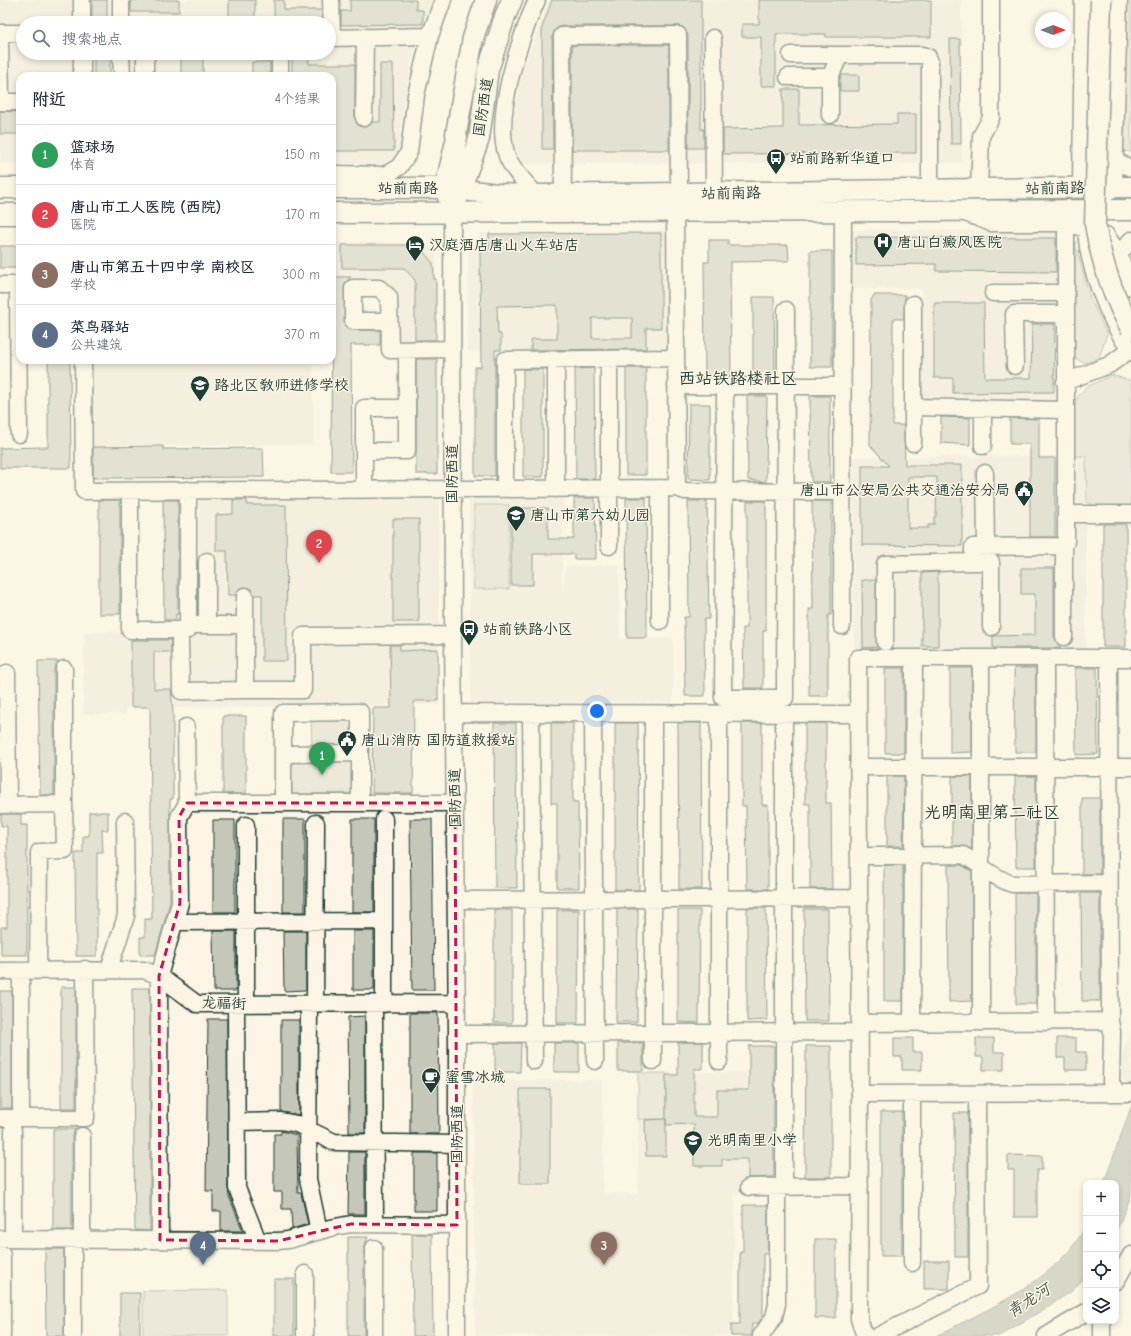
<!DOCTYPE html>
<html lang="zh">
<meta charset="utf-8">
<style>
body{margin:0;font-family:"Comic Neue","LXGW WenKai TC",sans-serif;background:#f2f2f3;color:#1f2937}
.controls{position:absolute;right:12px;bottom:12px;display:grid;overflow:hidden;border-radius:8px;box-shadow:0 2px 6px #0003}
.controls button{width:36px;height:36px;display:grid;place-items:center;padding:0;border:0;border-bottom:1px solid #e0e1e3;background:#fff;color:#1f2937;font:20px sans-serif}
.compass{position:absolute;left:1035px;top:12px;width:36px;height:36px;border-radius:50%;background:#fff;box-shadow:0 2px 6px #0003;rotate:90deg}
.you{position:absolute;left:597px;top:711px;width:14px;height:14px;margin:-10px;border:3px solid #fff;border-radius:50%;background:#1a73e8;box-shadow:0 0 0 6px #1a73e833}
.badge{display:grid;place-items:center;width:26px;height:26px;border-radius:50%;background:#0b8043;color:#fff;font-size:13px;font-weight:700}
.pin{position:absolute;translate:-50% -33px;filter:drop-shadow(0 1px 2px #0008)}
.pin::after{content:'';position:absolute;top:21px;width:14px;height:12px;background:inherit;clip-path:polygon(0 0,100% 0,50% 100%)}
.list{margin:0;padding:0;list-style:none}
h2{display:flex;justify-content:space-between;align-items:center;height:52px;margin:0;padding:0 16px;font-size:17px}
h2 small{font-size:13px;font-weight:400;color:#747a83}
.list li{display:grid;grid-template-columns:26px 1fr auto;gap:12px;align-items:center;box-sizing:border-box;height:60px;padding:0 16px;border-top:1px solid #e0e1e3}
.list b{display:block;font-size:15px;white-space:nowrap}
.list p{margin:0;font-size:13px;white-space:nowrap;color:#747a83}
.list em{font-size:13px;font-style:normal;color:#747a83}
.icon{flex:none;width:22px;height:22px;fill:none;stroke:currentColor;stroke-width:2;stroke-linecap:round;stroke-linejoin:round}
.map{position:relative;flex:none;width:1131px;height:1336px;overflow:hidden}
.search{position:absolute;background:#fff;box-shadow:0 2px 6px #0003;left:16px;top:16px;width:320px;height:44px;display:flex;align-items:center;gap:10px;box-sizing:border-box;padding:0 14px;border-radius:22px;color:#747a83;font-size:15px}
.panel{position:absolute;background:#fff;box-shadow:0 2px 6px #0003;left:16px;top:72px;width:320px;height:292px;border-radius:12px}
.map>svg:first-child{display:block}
</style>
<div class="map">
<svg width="1131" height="1336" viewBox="0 0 1131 1336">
<rect width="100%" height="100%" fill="#fcf5e5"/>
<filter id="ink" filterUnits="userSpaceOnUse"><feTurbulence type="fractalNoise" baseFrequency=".025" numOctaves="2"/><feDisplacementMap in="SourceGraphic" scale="8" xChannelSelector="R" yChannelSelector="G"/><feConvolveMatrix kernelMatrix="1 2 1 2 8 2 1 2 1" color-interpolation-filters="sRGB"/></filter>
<g filter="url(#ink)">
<path fill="#ece7d8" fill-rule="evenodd" d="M0,0h432l-21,64 -8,47 -3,38 -12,16 -56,-1v-88h-312v88h-20zM23,23h306v30h-306z
M549,0h412l1,163 -438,1 -11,-19v-26l8,-43z
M844,230l214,1 -1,170h-138l1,-98 2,-14h-78z
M675,231l1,119 -209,2 1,-101 13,-18z
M332,242h91l13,14 1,88 -40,1 -1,-54 -14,-11h-50z
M87,360h226v85h-226z
M1086,456v195h-232l-1,-194z
M199,495h240v210l-313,3v6h-43l1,-82 116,-1z
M563,496l-1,96 4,-26 53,-1 1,73h53v64l-202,1 -2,-205z
M1131,1031v57l-5,-2 -7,-14v-10z
M747,1072l1,123 -13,-1 -2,142h-258l-2,-256h129l1,113 35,1v-121z"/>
<path fill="#dcdacc" stroke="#7e8c80" d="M1127,0h4v152l-8,-1z
M1075,243l15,55 17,36 -8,24 -14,5 -11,-5z
M1112,375l19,6v128h-30l-14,-7 -1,-46h-12v-54l11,-14z
M474,505h35v84h-35z
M311,715h43v31h-42z
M352,756l1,37 -61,1v-37z
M638,1073h28v46h-28z
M228,1290v46h-85v-45z"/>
<path fill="#aeb3a7" stroke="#758479" d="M1131,1107v89l-15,36v-49h-12z
M1086,1225v51l-14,15 -26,17 -47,28h-63c51,-27 124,-56 150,-111z"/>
<path fill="#c5c7b9" stroke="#1f3d34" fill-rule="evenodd" d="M92,0h15v23h-15z
M131,0h48v12h-48z
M229,0h26v23h-26z
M274,0h10v10h38v10h-38v3h-10z
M350,0h66v10h7v14l-82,1v-14h9z
M552,0h149v129h3v19h-16v-113l-5,-8 -5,-1h-116l-5,2 -5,8 1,113h-11v-121z
M759,0h172v37h-105v-3h-50v52h-15v-49h-19v-13h17z
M950,39h10l1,105h-10z
M572,45h97v105h-97z
M181,53h22v23h-22z
M292,53h17v11h46v54l4,8 5,1 5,-1 3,-4h8v-58h13l1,87h-62v-75h-40z
M94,54h16v22h-16z
M252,62h18v14h-18z
M841,75h18v16h-19v-12z
M783,89h16v36l98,-1v-10h19v39l-193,1v-25l60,-1z
M0,111l20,1v22h-20z
M661,233v95h-15v21l-115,1v-11h26v-34l-60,1 1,28h3v16h-6v126h-20v-109h6l-1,-117h9v-16zM592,318h40v20h-40z
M856,237l200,1v34l-120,-1v-7l-80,1z
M709,240h19v5h60l1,16 -59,1 1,114h-26l-1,-114h5z
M342,245h75l16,18 1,16h2v61h-21v-60l-11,-12h-62z
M0,246h20v22h-20z
M810,251h22v116h-22z
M332,277h19l-6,6 -1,5 1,38 8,4h27v15h-29l1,127h-21z
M874,295h31l-1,24h-11v106h11l1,40h57v81l-100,-1v-79h27l-19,-21 1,-145zM908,477h29l-1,40h-2v8h-6v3h-20z
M753,297h21l1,79h-22z
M934,303h50l1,75h46l1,-54h23l-1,68 -101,1v-15h-19z
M416,359h21v115h-21z
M48,360h22l1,108h-71v-20l48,-1z
M594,368l1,111h-19l-1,-110z
M626,368h20v107h-20z
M523,369h20v108h-20z
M747,396h20l-1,86 -18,-2z
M810,396h20v86h-18l-1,-3z
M689,404h21v76l-22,-1z
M941,417l29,1v27l-29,-2z
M1010,418l29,1v39h16v79h-25v-91l-2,-2h-18z
M163,446v3l100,-1 1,29 -171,1v-31z
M574,498h21l1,61h-22v-5h-41v31h-22v-77h37v31h26z
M626,498h20l1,140h-20z
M99,500h21v114h-21z
M163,500h15v114h-2v6h-12z
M233,500h14v5h39l1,156h-25v-66h-8l-4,-7 -5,-1 -5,1 -4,7h-8l-1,-44h-11v-36l17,-1z
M688,501h19l2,118h-5l1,77h-20l-1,-79h5z
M747,501h19v130h-3v57h-19l-1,-60h4z
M812,501h19v114h-3v81h-19v-87h4z
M393,519h26v103h-26z
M1103,524h23v123h-23z
M1021,568h33v69l7,11h-68v-12l42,-1v-41h-14z
M938,572v74h-16v-73z
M862,580h14l1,67 -14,1z
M131,640h40v12h-17v37h17l2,23v87h-3v103l-15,53h-15v-18h5v-18h7l-2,-212h-19z
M390,645h10v6l38,-2v52h-24l-1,92h-41l1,-85h18z
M38,661h21l-5,8v126h-14z
M885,668h19v85h-19z
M950,668h22v84l-22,1z
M1014,668h22v84h-21z
M1075,668h22l1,86 -22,1z
M223,716h23v78h-23z
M494,723h22l1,165h-22z
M551,723h22v79h5l1,86h-22v-85h-6z
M615,723h23l1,167h-24z
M678,723h23l1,166h-23z
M742,723h20v82h6v84h-21l-1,-83h-4z
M805,723h21v80h5l1,86h-22v-85h-5z
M887,776h17l-1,70h-16z
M952,776h20v73l-9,-3h-11z
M1015,776h21v91h-20z
M1082,798h18v76h-18z
M89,812h19v18h-6l1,23h-6v103h-21l-1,-103h8v-17h6z
M1,814h20v11h6v130h-26v-28h6v-101h-6z
M283,819h22v93h-22z
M352,819h22v93h-22z
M410,819h22l2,171h-22z
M213,820h22v92h-22z
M884,865h19v136h-19z
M948,865h13l11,6v130l-23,1z
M1015,893h21v111h-20z
M1081,893h19v108h-18z
M747,908h19l1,112 -20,1z
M617,909h21l-1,113h-21z
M804,909h24l1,112h-24z
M494,910h18v113h-18z
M557,910h22l-1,113h-21z
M678,910h22l-1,113 -21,-1z
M213,931h23v60h-22z
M283,931h23v59l-22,1z
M353,931h21v59h-21z
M61,987h15v121h-15z
M132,988h18v243l-15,-1z
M0,991h12v117h-12z
M410,1013h28l1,121h-29z
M365,1016v117h-16l-1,-116z
M208,1019h19l1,169 1,8 14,35h-22v-20h-8v-20h-7z
M281,1020h18v95l-18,-3z
M894,1038h19v14h9v18h-20v-13h-8z
M976,1038h18v14h10v18h-21v-13h-7z
M1057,1038h19v14h10v18h-21v-12h-8z
M678,1042h25v27h-9v48h23v-27h32v-44h25v131l-26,1v-19h-26v7h-28v-42l-28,1v-50h12z
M495,1043h26l-1,29h-25z
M554,1043h25v29h-25z
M618,1043h25v28h-25z
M806,1046h25v131h-26z
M520,1089h30v95h-30z
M881,1112h21v144h-21z
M954,1113h14v144h-13z
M666,1119v37h-20l-1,-36z
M53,1129h23l-4,7v94h-19z
M281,1131l16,4 1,58h3l7,31 -16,5 -1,-20h-9v-17h-8v-58h7z
M349,1152h16v62h-17z
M414,1153h23v58h-23z
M1008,1155l34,1v14h-5v47h-23v-47h-6z
M743,1205h25v49h-5v63l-6,7h-5v12h-21v-12h9v-72h3z
M412,1234h20l1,102h-20z
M348,1237h20l-4,11v88h-16z
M815,1239h21v79h-21z
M45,1249h19v87h-18z
M924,1261h25v28h-25z
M274,1279h20v57h-20z
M120,1293h20v43h-20z"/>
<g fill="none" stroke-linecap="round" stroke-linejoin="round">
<g stroke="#1f3d34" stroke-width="19">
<path id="minor" d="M82,0v23
M121,0v23
M331,0l1,38
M0,33h23
M0,34l1,68h19
M329,38l101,-2
M713,38l1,155
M121,53l1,23
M280,53v23
M791,55h131l6,2 2,5v129
M82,76v-23
M145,76v-16l3,-7
M788,77h42
M830,115v-38l10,-22
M364,118l1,-81
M1115,161l16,7
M332,176l3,-2 50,1 14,-8 10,-15 7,-57 14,-59 13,-36
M979,190l2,-54 10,-18v-118
M563,194l-1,-158 116,-1 1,158
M536,195c-10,-12 -23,-24 -29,-39 -14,-40 13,-118 30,-156
M1105,195l9,-8 5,-187
M452,213l1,422 4,399v302
M965,213l26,10h75l40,12 13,19 12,33
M1086,227c1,39 23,93 45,125
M1119,254l12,-14
M0,285h18
M993,293h73
M389,321h-36v-33h26l10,9 1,53 62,-1
M407,350v101h-43v-43h43
M556,359v130
M609,359v187
M83,360l1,131 593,-3 -2,-277
M1015,366l-1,-52h52
M1065,382l44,-17 21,-15
M676,386h167
M725,386l-2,312h62l1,-388
M913,407l153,3
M19,434l-1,-149h2
M913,443v-139
M983,446v-38
M364,451v38
M985,473l1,73
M660,488v133
M677,488l8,3 157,1
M505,489v-129l171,-2
M130,491v139h58v-140
M1066,514h65
M1064,546v91
M207,561v64
M245,596v94h58v-54l150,-1
M197,625h48
M842,626l1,-416
M991,627v-65h-18v-15l91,-1 2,-4v-319
M180,640l1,51 64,-1
M885,642v-78l88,-2
M981,658v364
M1045,658l1,364
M1109,658l1,363 2,11 -1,50 6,11
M7,673l1,132
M454,713l404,1
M531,714l3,347
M593,714l2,347
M653,714v347
M719,714v347
M784,714v473
M283,754l77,-1
M858,767h273
M187,803h268
M283,803v-90l77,-1v91
M0,805l64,-1v-135
M859,856l104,-1c19,10 28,22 49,29l97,-1
M456,900l403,-2
M175,922l209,-1
M109,969l17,-53 -1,-95
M38,970l1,-118 26,-1 -1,-47
M0,971l144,-1 15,6 38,28 260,-1
M21,971v147
M236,1004l1,184 21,53
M246,1004v-179
M309,1004l-1,175 11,52
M315,1004l1,-181
M374,1004l1,220
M384,1004v-185
M860,1023l250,-2
M912,1023l2,-365
M457,1034l403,-2
M860,1094l271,-1
M912,1094v169
M0,1118h86l-1,-149
M237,1122l44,-1 16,3 37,18 123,2
M13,1130v109
M82,1136v104
M749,1187l111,-1
M0,1239l278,2 10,-1 42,-12 21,-4 106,1
M160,1240l-1,-264 21,-73 -1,-86 8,-14 -1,-76
M374,1248v88
M73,1249v87
M305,1274v62
M1116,1281l15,-26
M2,1336v-81
M761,1336l13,-19 3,-13v-117
M865,1336l-6,-17 1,-225 -2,-436h273
M878,1336l100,-50 -1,-192
M1046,1336l40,-24
M1102,1336v-15"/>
</g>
<g stroke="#1f3d34" stroke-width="23">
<path id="major" d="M1083,187l2,-187
M0,188h20
M332,188h113l53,6 38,1 595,-8
M449,200l-4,-12 12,-51 -1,-3 17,-96 13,-38
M456,201l23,-62 9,-69 17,-54 7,-16
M332,213l799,-3
M0,214h20"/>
</g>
<use href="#minor" stroke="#fcf5e5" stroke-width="16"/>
<use href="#major" stroke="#fcf5e5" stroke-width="20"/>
<g stroke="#1f3d34" stroke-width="23" stroke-linecap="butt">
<path id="major-bridge" d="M1101,0l-6,224c6,38 18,72 36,105"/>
</g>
<use href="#major-bridge" stroke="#fcf5e5" stroke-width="20"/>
</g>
</g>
<path d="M0 0H1131V1336H0ZM187,803h268l2,422 -106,-1 -73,17 -118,-1 -1,-264 21,-73 -1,-86z" fill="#fcf5e5" fill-opacity=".55" fill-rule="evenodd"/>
<path fill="none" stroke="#c2185b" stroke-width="3" stroke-dasharray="8 5" stroke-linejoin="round" d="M187,803h268l2,422 -106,-1 -73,17 -118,-1 -1,-264 21,-73 -1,-86z"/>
<defs>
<g id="bus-pin" transform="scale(1)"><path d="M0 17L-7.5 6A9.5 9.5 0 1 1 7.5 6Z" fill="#1f3d34" stroke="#fcf5e5"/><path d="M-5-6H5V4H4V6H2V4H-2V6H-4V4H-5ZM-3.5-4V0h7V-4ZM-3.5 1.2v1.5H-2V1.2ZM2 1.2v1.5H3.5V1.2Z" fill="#fff"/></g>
<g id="hospital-pin" transform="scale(1)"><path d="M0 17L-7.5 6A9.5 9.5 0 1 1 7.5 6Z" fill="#1f3d34" stroke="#fcf5e5"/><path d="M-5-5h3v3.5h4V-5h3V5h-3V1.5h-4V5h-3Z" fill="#fff"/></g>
<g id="hotel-pin" transform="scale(1)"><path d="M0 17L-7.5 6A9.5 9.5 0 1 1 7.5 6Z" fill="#1f3d34" stroke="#fcf5e5"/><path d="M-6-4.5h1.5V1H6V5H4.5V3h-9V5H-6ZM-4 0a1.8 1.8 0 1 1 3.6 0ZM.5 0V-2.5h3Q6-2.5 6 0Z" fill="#fff"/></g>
<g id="university-pin" transform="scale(1)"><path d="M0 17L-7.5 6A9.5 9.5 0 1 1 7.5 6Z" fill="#1f3d34" stroke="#fcf5e5"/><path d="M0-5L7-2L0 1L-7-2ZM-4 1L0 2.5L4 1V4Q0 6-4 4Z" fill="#fff"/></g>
<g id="civic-pin" transform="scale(1)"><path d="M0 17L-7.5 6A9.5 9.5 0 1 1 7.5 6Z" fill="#1f3d34" stroke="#fcf5e5"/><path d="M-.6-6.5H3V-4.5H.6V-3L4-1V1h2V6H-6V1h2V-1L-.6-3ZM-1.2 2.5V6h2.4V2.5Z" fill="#fff"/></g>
<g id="school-pin" transform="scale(1)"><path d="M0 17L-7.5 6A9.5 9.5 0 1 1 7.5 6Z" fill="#1f3d34" stroke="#fcf5e5"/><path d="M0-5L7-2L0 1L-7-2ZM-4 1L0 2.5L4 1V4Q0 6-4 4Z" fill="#fff"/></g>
<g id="cafe-pin" transform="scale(1)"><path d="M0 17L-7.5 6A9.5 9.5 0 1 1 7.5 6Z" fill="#1f3d34" stroke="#fcf5e5"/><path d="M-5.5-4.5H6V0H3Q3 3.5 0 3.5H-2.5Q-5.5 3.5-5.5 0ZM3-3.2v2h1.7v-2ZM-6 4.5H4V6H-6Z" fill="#fff"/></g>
</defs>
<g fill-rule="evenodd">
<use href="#bus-pin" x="776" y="158"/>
<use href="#hospital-pin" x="883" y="242"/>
<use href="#hotel-pin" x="415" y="245"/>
<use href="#university-pin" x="200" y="385"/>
<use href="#civic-pin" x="1024" y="490"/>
<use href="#school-pin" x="516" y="515"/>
<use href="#bus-pin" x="469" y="629"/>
<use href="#civic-pin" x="347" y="740"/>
<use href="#cafe-pin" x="431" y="1077"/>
<use href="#school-pin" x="693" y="1140"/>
</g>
<g text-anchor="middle" stroke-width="3" stroke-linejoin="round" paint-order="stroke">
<g font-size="15" fill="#1f3d34" stroke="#fcf5e5">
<text transform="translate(483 107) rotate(-81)" y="5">国防西道</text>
<text x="408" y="193">站前南路</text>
<text transform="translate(1055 188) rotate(-1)" y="5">站前南路</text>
<text transform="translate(731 193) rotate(-1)" y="5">站前南路</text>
<text transform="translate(452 474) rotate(-90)" y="5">国防西道</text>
<text transform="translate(455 798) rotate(-91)" y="5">国防西道</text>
<text transform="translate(224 1003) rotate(2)" y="5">龙福街</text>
<text transform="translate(457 1134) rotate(-90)" y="5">国防西道</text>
</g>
<g font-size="15" fill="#1f3d34" stroke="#fcf5e5" text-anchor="start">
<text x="790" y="163">站前路新华道口</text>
<text x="897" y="247">唐山白癜风医院</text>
<text x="429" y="250">汉庭酒店唐山火车站店</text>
<text x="214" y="390">路北区教师进修学校</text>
<text x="1010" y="495" text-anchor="end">唐山市公安局公共交通治安分局</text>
<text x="530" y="520">唐山市第六幼儿园</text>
<text x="483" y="634">站前铁路小区</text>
<text x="361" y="745">唐山消防 国防道救援站</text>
<text x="445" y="1082">蜜雪冰城</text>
<text x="707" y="1145">光明南里小学</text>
</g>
<g font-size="16" font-style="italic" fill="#435a51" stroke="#fcf5e5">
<text transform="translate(1028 1300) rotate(-33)" y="6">青龙河</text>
</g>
<g font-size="17" fill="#1f3d34" stroke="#fcf5e5">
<text x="738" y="384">西站铁路楼社区</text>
<text x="992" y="818">光明南里第二社区</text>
</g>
</g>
</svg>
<div class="controls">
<button>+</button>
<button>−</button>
<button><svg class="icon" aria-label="locate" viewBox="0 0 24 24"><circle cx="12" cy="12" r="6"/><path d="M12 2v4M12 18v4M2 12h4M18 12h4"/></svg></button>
<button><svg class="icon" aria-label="layers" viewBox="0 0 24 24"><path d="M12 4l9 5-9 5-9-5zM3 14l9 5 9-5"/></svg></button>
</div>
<svg class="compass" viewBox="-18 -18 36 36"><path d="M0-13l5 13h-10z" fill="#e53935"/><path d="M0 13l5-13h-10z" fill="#747a83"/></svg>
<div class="you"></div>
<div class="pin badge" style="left:322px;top:775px;background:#2e9e5b">1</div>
<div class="pin badge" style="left:319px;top:563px;background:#e0444e">2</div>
<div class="pin badge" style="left:604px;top:1265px;background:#8d6e63">3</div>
<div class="pin badge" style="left:203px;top:1265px;background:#5c6f8a">4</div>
<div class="search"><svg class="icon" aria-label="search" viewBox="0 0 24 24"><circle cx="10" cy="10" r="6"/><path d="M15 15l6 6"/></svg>搜索地点</div>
<section class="panel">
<h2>附近<small>4个结果</small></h2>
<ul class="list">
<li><span class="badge" style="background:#2e9e5b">1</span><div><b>篮球场</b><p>体育</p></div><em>150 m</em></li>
<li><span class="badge" style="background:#e0444e">2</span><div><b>唐山市工人医院 (西院)</b><p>医院</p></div><em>170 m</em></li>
<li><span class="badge" style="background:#8d6e63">3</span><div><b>唐山市第五十四中学 南校区</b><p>学校</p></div><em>300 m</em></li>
<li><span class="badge" style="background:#5c6f8a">4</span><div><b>菜鸟驿站</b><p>公共建筑</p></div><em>370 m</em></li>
</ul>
</section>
</div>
